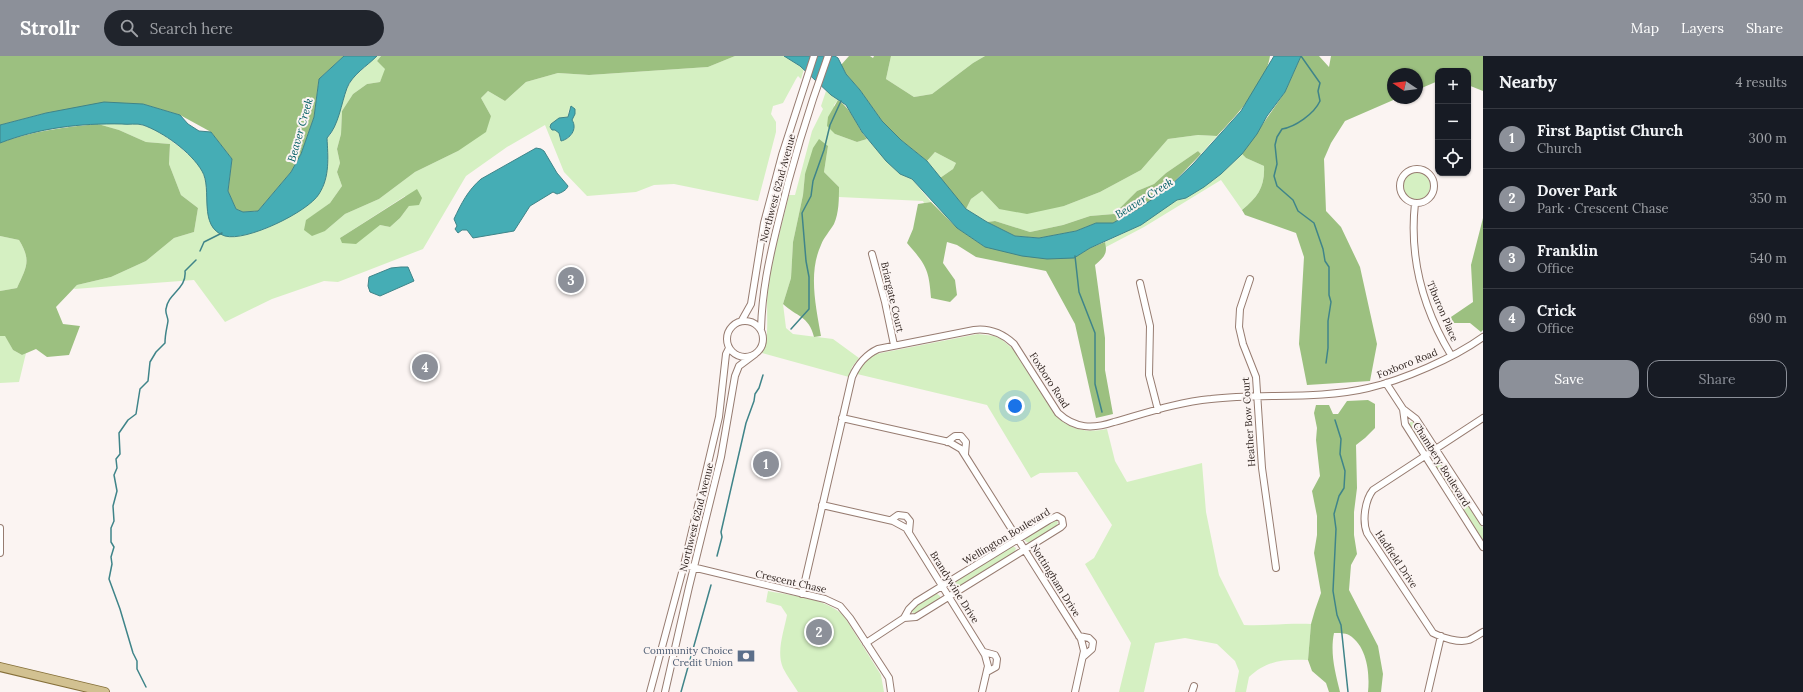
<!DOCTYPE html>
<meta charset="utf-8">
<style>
body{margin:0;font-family:Lora,serif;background:#20242c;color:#f1f3f6}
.controls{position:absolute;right:12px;top:12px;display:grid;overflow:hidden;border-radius:8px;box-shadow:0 1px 3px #0004}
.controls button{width:36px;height:36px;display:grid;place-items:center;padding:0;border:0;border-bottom:1px solid #363941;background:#171b24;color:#f1f3f6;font:20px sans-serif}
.compass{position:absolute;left:1387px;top:12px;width:36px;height:36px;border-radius:50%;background:#171b24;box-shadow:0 1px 3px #0004;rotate:283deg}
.you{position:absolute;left:1015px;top:350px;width:14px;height:14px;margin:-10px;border:3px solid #fff;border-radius:50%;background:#1a73e8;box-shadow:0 0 0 6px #1a73e833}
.badge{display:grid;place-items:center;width:26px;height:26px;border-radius:50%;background:#8c9099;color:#fff;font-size:13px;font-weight:700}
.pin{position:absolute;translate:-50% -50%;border:2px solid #fff;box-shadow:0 1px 4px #0006}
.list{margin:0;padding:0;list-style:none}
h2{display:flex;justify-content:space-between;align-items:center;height:52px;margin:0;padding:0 16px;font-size:17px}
h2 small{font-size:13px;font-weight:400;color:#9ea1a6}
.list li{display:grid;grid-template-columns:26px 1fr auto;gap:12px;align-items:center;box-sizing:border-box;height:60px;padding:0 16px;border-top:1px solid #363941}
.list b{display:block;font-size:15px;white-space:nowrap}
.list p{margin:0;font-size:13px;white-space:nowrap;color:#9ea1a6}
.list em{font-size:13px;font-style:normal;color:#9ea1a6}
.actions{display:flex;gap:8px;padding:12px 16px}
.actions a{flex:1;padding:9px 0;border:1px solid #8c9099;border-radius:12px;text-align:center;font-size:14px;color:#8c9099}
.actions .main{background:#8c9099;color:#fff}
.icon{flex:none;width:22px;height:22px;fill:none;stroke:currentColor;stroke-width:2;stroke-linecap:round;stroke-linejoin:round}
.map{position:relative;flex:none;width:1483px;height:636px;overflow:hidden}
header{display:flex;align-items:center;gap:24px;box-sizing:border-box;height:56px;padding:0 20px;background:#8c9099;color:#fff}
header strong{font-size:19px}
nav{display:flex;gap:22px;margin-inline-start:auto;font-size:14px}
.search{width:280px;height:36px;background:#20242c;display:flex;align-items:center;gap:10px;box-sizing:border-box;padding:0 14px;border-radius:22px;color:#9ea1a6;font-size:15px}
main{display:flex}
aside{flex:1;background:#171b24}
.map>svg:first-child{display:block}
</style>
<header>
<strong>Strollr</strong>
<div class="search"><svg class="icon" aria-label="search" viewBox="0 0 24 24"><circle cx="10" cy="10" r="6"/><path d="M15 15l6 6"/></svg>Search here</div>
<nav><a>Map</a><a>Layers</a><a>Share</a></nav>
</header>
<main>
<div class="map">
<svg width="1483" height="636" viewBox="0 0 1483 636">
<rect width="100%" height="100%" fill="#fbf4f2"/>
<path fill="#d5f0c2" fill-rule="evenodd" d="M377,0h4l-4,5 9,8 -6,13 -13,2 -14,10 -11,17 -1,23 -4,15 3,14 -3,9 5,14 -12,17 -23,17 18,11 20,-17 34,-15 36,-27 43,-21 33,-35 -10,-18 7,-7 17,10 21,-19 32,-9 31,2 119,-8 27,-11h49l20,13 -3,10 -3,-3 -2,3 -13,24 -10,3 -2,8 5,8v10l-18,69 -84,-17 -20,1 -18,7 -49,4 -23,-24 -19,-47 -38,22 -41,29 -43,73 -85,33 -14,-1 -52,18 -47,23 -31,-42 -120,9 3,-4 34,-8 35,-16 28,-23 20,-6 4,-24 -17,-13 -12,-31 1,-20 -24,-2 -27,-12 -21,-6c13,0 32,-2 44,1 17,4 52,31 61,46 6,12 4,31 5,43l55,16 38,-20 27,-45 -1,-27 4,-4 16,-46 6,-10zM569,52l3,26 -5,5h-7l-1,-6 -4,-3 8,-13h5zM405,140l4,10 -9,12 -10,9 -10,-2 -40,13z
M891,0h94l-12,7 -41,31 -18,3 -28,-18z
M826,35l12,9 -4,5 1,29 22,8 10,-3 33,35 12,5 19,23 -7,1 -1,-2 -84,-4v-10l-15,-15 4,-26 -23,28 -2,21 -10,47 -2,36 -8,26 3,24 7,6 40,5 26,19 -7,9 -3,10 -87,-24c9,-17 3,-45 6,-65 4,-31 14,-63 21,-93h6l17,-64 11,-22 -2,-3z
M1198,79l19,1 -16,18 -3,-3 -32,22 -12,11 -17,7 -23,23 -24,2 -27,9 -33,7 -35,-11 -8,1 -21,-13 5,-10 11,-8 17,18 65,-3 36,-14 41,-22 27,-31z
M935,96l21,11 -3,6 -13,9 -13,-17z
M1242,98l4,4 18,8c1,21 -6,31 -22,44l-21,-30 -77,47 -38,20 -1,-5 36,-17 36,-26 9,-1 35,-24z
M1402 130a14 14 0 1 1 28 0a14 14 0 1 1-28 0Z
M0,180l19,4c13,21 7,28 -2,48l-17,3z
M978,278l16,2 7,3 12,10 42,66c15,15 31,18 52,14l8,32 12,21 75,-19 4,49 11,54 2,9 25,50c23,1 45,-2 67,-1l-3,36c-23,-1 -41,0 -59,17l-3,15h-11l4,-21 -4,-10 -18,-17 -32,-6 -30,5 -11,49h-25l12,-49 -46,-79 9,-6 18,-33 -35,-53 -37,1 -9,5 -44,-73 -130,-31c5,-8 10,-15 19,-20z
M5,279l8,15 9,5 4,-2 -7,29 -19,1v-47z
M1410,366h5l13,21 -1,3 -5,1 -13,-21z
M1436,400l2,2 45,70v15l-52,-84z
M1055,464l3,2 -2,5 -27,16 -4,-2 1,-4z
M1012,490l4,2 -2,5 -59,37 -5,-1v-5z
M768,535c25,5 58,7 76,25l37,59 3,17h-86c-5,-8 -11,-16 -15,-24 -7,-16 1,-37 4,-53l-6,-9 -15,-4z
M936,537l4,3v3l-25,15 -3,-2v-4z"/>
<path fill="#9cc080" d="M0,0h344l-25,23 -5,38 -13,37 -10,18 -33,39 -15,1 -7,-3 -8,-18 4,-32 -21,-27 -31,-17 -37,-11 -97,9 -46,12z
M381,0h354l-27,11 -119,8 -31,-2 -32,9 -21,19 -17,-10 -7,7 10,18 -5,16 -28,19 -43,21 -36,27 -34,15 -20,17 -13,5 -8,-6 2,-10 24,-17 12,-17 -5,-14 3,-9 -3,-14 4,-15 1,-23 11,-17 14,-10 13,-2 5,-13 -8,-8z
M849,0h21l3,2 1,-2h17l-5,23 28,18 18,-3 41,-31 12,-7h285c-4,28 -34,60 -53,80l-19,-1 -30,4 -27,31 -41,22 -36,14 -37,8 -28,-5 -17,-18 -11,8 -5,10 -26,-31 13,-9 3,-6 -21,-11 -8,9 -26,-21 -19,-19 -22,-31 -14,-16 -5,-9z
M1301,0h18l10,11 2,-11h152v35l-15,-6v-14h-30v10l-21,9v-16h-24v24h5l-53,23 -14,22 -7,16 2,52 15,16 19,40 17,77 -7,37 -63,4 -8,-41 5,-87 -8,-24 -51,-18 -3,-5c16,-13 23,-23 22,-44l-18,-8 -4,-4 43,-62z
M838,44c14,9 18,26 29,39l-10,3 -22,-8 -8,-8 1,-9z
M98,68l21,6 27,12 24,2 -1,20 12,31 17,13 -4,24 -20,6 -28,23 -35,16 -34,8 -21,22 7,17 17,2 -11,29 -22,2 -11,-8 -14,6 -9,-5 -8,-14h-5v-45l17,-3c9,-20 15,-27 2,-48l-19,-4v-93c32,-12 64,-16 98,-19z
M819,83l9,7 -4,26 15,15c0,12 0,26 -5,37 -4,7 -10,13 -13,21 -13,28 -5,62 0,91l-7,1c-5,-21 -17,-20 -31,-33l8,-26 2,-36 10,-47 2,-21 8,-26z
M1198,95l3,3 -35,36 -28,19 -25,14h-17l-20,8 -37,7 -24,-2 -28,-14 8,-1 35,11 33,-7 27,-9 24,-2 23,-23 17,-7 12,-11z
M417,133l5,9 -3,7 -10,1 -9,12 -10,9 -10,-2 -24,19 -14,-1 -2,-5z
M931,146l26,26 28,19 89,11 16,-10 15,-6c3,12 -1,15 -10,23l10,73v32l8,44 -17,4 -21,-94 -29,-53 -70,-14 -19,-12 -10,-3 -4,21 12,17 2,15 -7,7 -19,-4c-2,-29 -5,-33 -24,-55l6,-14 5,-25z
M1483,162v112l-2,2 -11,-9h-21l-1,-4 25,-17 -2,-37z
M1368,344l7,4v24l-10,10 -9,7 1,43 -3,24v23l3,19 -6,11 -2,25 29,56 5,28 -2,18h-13c2,-19 -1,-46 -19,-57 -4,-2 -11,-2 -15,-2 -4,20 1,39 6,59h-11l-3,-9 -14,-12 -4,-11 3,-36 4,-14 6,-17 -7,-40 3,-18v-19l-5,-25 8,-15 -4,-36 1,-12 -3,-15 2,-8h13l4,9h5l9,-13z"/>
<path fill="#45adb5" stroke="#3f8489" d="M344,0h33c-10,10 -25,19 -30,32 -6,16 -8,37 -20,50 1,19 3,39 -8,56 -11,18 -73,48 -94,42 -28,-9 -12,-47 -23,-65 -11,-19 -39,-39 -59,-46 -6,-2 -15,0 -21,-1 -42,-1 -83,4 -122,19v-18l46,-12 58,-11 39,2 37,11 8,9 11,7 12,1 21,27 -4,32 8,18 7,3 15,-1 33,-39 10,-18 13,-37 5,-38z
M784,0h51l3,2 8,16 14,16 22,31 19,19 26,21 39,48 21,13 28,14 24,2 37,-7 20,-8h17l25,-14 28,-19 27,-26 48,-53 33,-55h27l-16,36 -18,24 -10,18 -15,20 -21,20 -17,13 -18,11 -9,2 -36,25 -51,23 -16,10 -27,1 -25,-3 -37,-9 -28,-19 -45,-49 -12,-5 -14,-13 -24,-29 -16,-27 -15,-10 -31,-29z
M571,50l4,3v5l-3,6c6,9 -2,19 -11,21l-2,-8 -4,-3h-3l-2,-3 1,-3 8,-6 9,-1z
M536,92l5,1 3,2 13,22 11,13c-1,4 -7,7 -11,8l-4,-2 -23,14 -16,25 -41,7 -6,-8h-5l-4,3 -3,-4 2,-3 -3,-7c7,-15 14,-29 27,-40z
M401,211h7l6,14 -34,15 -10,-4 -2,-6 1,-9 22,-9z"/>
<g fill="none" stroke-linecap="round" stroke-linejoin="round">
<path stroke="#3f8489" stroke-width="1.5" d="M1301,0l19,27 -2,8 2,10c-6,13 -25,26 -38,28l-5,8 -2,8 2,19 -3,12 3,10 16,14 5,11 16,12 9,26 2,12 4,6v28l2,7 -3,19v27l-2,15
M200,195l4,-9 18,-9
M1075,200l4,36 16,41v51l7,28
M791,273l18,-20v-32l-3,-16 -4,-48 9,-17 2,-15 11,-31 6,-25 11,-24
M1335,364l6,19 -1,15 5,17 -1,17 -5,8 -5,18 2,15 -3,62 4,24 4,10 7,67
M717,500l5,-19 -1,-5 25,-109 8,-22 1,-7 4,-6 4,-13
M146,631l-9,-18v-8l-4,-8 -13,-44 -11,-30 3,-15 -1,-7 3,-10 -3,-5v-14l3,-7 -1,-15 4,-15 -3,-16 3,-7 -1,-9 4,-5 -1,-21 9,-13 8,-6 4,-25 8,-8 2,-19 6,-10 9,-9c0,-9 2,-15 3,-22 0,-4 -3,-8 -2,-12 2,-16 21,-20 19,-38l11,-11
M681,636l30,-107"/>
<g stroke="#977c71" stroke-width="8">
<path id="minor" d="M1400 130a17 17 0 1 1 34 0a17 17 0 1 1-34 0Z
M1415,147c-6,55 7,104 36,152
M872,198l13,48 9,43
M1250,223l-10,30 -1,18 4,17 13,33 6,91 14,100
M1140,227l10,43 -1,49 9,35
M742,264l9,-16 13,-81 18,-68 32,-99
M727 283a18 18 0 1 1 36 0a18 18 0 1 1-36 0Z
M761,273c1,-37 8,-70 17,-106 13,-56 30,-112 50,-167
M1386,327l17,26 13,10 67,103
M1403,353l2,15 78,123
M842,362l107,24 12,7 120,190 3,12 -9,41
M1483,362l-110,72c-8,10 -11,31 -6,43l66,100c9,5 26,10 36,7 5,-2 9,-5 14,-8
M947,386l8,-6h6l5,6 -1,12
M822,449l71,16 13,7 79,127 3,11 -6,26
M891,464l7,-5 8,1 4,5 -1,11
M0,472v25
M684,509l141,34 15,7 10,12 39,60 2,14
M802,538l50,-217c6,-13 13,-22 26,-28l96,-19c16,-2 28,3 40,14l44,69c17,16 35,16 56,9 32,-9 64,-20 97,-23 51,-6 107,1 157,-11 35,-8 86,-30 115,-51
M1079,580l10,2 4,4 -1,7 -9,8
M866,587l38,-25 5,-9 7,-7 133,-82 8,-4 5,3 1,6 -2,2 -145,90 -12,1
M984,596l11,3 2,4 -1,8 -9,5
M650,636l34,-127 35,-148 7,-63 3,-6
M665,636l24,-105 32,-130 14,-81 4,-10 16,-12
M1192,636l2,-6
M1428,636l13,-56"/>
</g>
<g stroke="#86703a" stroke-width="10">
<path id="major" d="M0,611l105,25"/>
</g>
<use href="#minor" stroke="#fff" stroke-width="6"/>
<use href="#major" stroke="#d2c191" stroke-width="8"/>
</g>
<defs>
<g id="bank-bare" transform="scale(1.38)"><path d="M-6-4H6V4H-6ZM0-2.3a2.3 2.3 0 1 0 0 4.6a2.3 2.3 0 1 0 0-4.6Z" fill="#5c6f8a" stroke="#fbf4f2" stroke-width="2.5" paint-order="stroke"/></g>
</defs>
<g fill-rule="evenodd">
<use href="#bank-bare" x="746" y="600"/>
</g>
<g text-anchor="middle" stroke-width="4" stroke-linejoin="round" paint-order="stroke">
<g font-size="10" fill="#312521" stroke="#fbf4f2">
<text transform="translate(777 132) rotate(-75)" y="4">Northwest 62nd Avenue</text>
<text transform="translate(893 241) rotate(77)" y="4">Briargate Court</text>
<text transform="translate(1443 255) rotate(67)" y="4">Tiburon Place</text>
<text transform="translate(1407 307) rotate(-22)" y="4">Foxboro Road</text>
<text transform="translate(1050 324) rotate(57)" y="4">Foxboro Road</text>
<text transform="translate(1248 366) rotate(-94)" y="4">Heather Bow Court</text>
<text transform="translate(1442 408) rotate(58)" y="4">Chambery Boulevard</text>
<text transform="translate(696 461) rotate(-76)" y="4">Northwest 62nd Avenue</text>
<text transform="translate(1006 480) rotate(-31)" y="4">Wellington Boulevard</text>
<text transform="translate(1397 503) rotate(56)" y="4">Hadfield Drive</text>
<text transform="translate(1056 524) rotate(58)" y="4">Nottingham Drive</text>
<text transform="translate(791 525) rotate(13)" y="4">Crescent Chase</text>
<text transform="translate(955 531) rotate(58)" y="4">Brandywine Drive</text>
</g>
<g font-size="10" fill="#4e5e75" stroke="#fbf4f2" text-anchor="end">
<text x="733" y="598">Community Choice<tspan x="733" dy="12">Credit Union</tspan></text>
</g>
<g font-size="11" font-style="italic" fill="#005d64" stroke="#fbf4f2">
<text transform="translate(300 74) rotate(-74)" y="4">Beaver Creek</text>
<text transform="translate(1144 142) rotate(-32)" y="4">Beaver Creek</text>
</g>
</g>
</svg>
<div class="controls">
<button>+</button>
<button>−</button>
<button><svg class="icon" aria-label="locate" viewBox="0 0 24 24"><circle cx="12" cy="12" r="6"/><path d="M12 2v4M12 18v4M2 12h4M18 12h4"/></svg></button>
</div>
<svg class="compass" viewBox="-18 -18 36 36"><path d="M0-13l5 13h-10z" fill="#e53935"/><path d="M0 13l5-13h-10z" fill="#9ea1a6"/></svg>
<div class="you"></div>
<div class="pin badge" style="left:766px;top:408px">1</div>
<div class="pin badge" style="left:819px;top:576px">2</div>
<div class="pin badge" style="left:571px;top:224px">3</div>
<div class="pin badge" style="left:425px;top:311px">4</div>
</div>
<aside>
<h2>Nearby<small>4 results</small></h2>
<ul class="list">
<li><span class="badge">1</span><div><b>First Baptist Church</b><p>Church</p></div><em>300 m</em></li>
<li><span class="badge">2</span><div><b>Dover Park</b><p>Park · Crescent Chase</p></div><em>350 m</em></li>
<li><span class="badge">3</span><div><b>Franklin</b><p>Office</p></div><em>540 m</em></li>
<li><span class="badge">4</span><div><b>Crick</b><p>Office</p></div><em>690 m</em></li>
</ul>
<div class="actions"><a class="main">Save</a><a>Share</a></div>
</aside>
</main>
